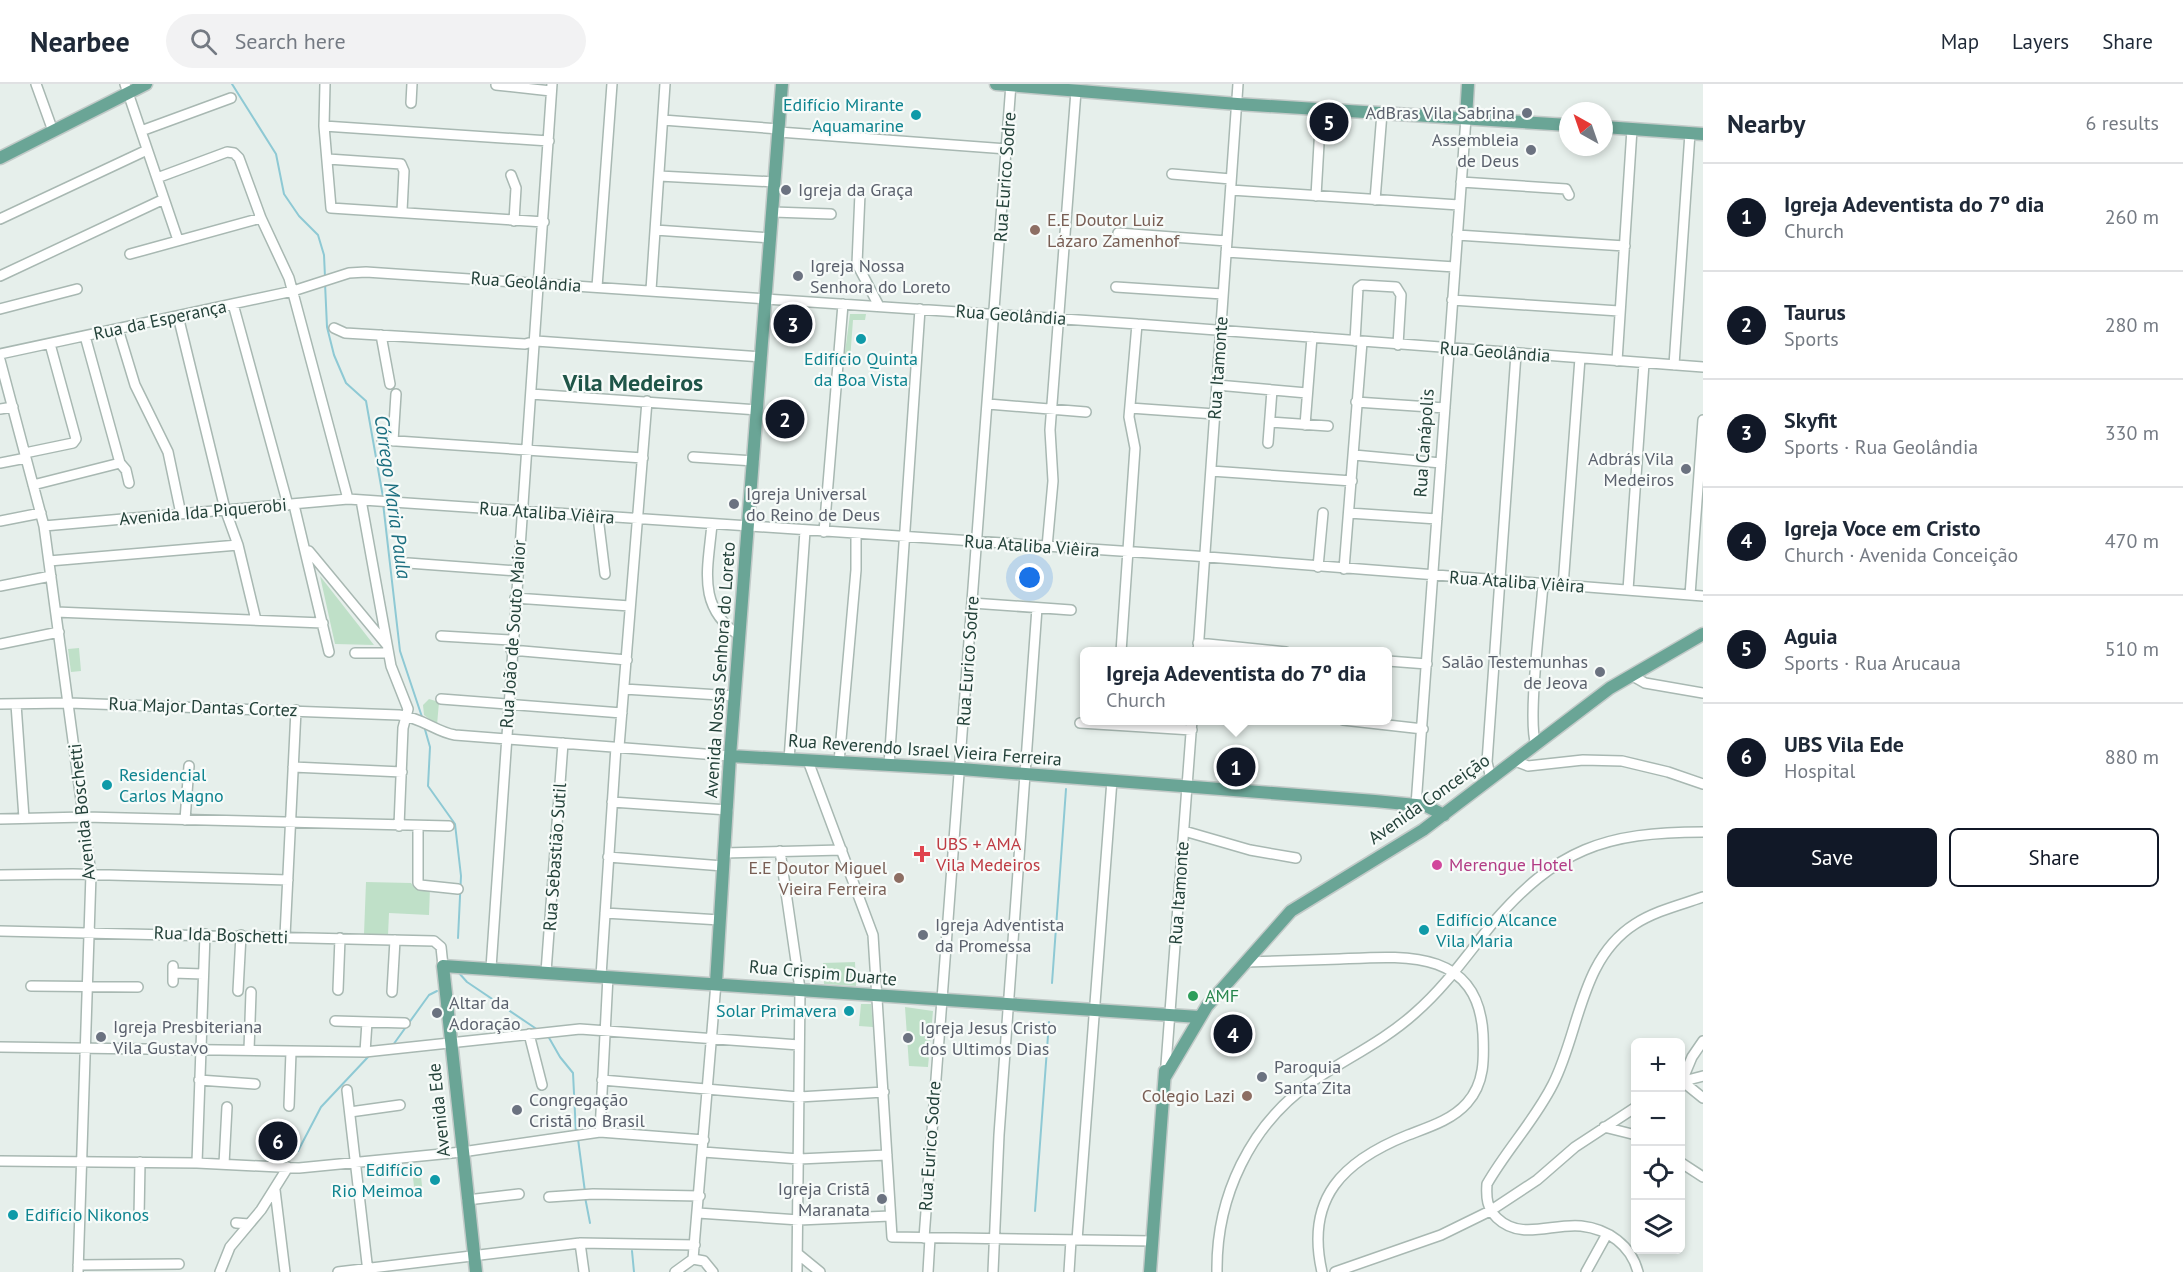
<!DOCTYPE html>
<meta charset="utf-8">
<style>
body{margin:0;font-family:"PT Sans",sans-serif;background:#f2f2f3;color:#1f2937}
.controls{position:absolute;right:18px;bottom:18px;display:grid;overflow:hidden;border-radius:9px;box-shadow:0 3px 9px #0003}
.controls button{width:54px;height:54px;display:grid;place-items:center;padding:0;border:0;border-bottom:2px solid #e0e1e3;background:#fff;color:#1f2937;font:30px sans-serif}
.compass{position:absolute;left:1559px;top:18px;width:54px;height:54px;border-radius:50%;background:#fff;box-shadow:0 3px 9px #0003;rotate:320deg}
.you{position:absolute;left:1030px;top:494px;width:21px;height:21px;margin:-15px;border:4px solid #fff;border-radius:50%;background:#1a73e8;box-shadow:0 0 0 9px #1a73e833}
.badge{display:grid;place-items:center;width:39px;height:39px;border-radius:50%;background:#111827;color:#fff;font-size:20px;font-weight:700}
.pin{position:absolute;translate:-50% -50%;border:3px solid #fff;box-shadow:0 2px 6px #0006}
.popup{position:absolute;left:1080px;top:563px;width:312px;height:78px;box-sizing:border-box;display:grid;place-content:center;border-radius:9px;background:#fff;filter:drop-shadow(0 2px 4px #0005);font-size:20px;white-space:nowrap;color:#747a83}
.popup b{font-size:22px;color:#1f2937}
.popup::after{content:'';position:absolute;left:50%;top:100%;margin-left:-12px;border:12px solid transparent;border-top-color:#fff}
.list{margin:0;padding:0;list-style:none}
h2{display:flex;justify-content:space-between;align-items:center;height:78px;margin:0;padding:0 24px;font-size:26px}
h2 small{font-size:20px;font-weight:400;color:#747a83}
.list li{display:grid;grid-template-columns:39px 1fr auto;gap:18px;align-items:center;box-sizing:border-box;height:108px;padding:0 24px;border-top:2px solid #e0e1e3}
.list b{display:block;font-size:22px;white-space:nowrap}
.list p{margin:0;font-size:20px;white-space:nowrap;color:#747a83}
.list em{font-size:20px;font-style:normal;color:#747a83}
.actions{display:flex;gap:12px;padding:18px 24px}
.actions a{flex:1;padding:14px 0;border:2px solid #111827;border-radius:9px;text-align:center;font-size:21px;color:#111827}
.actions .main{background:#111827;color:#fff}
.icon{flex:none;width:33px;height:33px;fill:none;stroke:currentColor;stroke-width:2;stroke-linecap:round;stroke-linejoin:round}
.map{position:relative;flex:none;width:1703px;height:1188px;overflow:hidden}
header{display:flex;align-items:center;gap:36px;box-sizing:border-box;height:84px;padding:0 30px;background:#fff;border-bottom:2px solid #e0e1e3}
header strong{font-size:28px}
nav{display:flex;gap:33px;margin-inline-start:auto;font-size:21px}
.search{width:420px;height:54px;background:#f2f2f3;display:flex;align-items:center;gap:15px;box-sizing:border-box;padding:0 21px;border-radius:33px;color:#747a83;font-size:22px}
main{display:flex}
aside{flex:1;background:#fff}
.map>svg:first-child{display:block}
</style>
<header>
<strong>Nearbee</strong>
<div class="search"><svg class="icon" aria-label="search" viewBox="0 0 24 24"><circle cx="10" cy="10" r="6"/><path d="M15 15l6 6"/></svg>Search here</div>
<nav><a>Map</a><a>Layers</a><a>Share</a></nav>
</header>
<main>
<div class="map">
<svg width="1703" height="1188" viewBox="0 0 1703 1188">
<rect width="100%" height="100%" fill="#e6efeb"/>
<path fill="#bfe0c8" d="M850,230h16l-1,6h-12l-3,40h-6z
M320,492l54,69 -39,-1z
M79,564l2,23 -10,1 -3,-23z
M429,615l10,3 -2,23 -13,-10 -1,-10z
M366,798l45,1 4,5h15l-1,27 -40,-2 -1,22 -24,-1z
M855,878l1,24 -32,-2 -1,-21z
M861,920h10l2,23 -14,-1z
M905,923l28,4 -5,56 -19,-1z
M420,1083l3,28 -8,1 -3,-28z"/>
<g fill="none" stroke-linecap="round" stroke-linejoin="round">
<path stroke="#8ec9d4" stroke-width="2" d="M232,0l44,70 8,40 15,22 19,19 6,20 1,22
M325,199l2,44 7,28 12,28 20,18 17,96
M383,419l17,148 22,66
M424,642l6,21 -2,39 27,38 6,52 -3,62
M459,889l8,9 71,48
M1052,899l14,-194
M548,952l12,21 13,16 3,61
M393,961l36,-50 8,-4
M578,1055l7,53
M298,1067l23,-44 47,-50
M585,1113l5,26
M1035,1127l14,-189
M632,1167l2,21"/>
<g stroke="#a8b8b2" stroke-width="12">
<path id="minor" d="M36,0l17,47
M125,0l53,156
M325,0l-1,42 7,82 213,14
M496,1l55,6
M411,19l1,-19
M663,36l116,9
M324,42l225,15
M141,47l90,-33
M779,48l228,17
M328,75l73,5 3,7 -2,40
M1172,90l59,5
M511,91l5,13 -2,33
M659,92l116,6
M157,94l70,-26 7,1 5,5 22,60 28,60 59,221
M1461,98l105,7 3,6
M1231,106l228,15
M860,109l-3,71 22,42
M1316,112l5,-87
M1375,116l7,-87
M773,128l58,2
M0,135l147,-69
M655,146l116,8
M1118,149l109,8
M1457,151l168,11
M1226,168l229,15
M130,170l131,-36
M0,192l164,-77
M597,203l15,-203
M1116,203l107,7
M651,206l14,-206
M1452,216l167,11
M233,220l55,201
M0,225l77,-20
M178,232l47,193 13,36 18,75
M334,244l11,5 180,11 11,-3 226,16
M118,245l17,56 33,67 13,62
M381,251l9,49
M85,252l35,127 6,7 3,13
M1355,257l3,-53 4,-3 34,2 5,8 -3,50
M0,270l293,-63 56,-18 17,-1 771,52 566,43
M0,276l44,166 47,348 -13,398
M1617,277l15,-232
M1674,281l16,-232
M1217,301l90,8
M531,310l227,16
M1356,318l89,6
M988,320l98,8
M1130,324l85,6
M0,325l13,-2
M1270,338l58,4
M1305,341l7,-88
M382,356l261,18
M393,357l3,-47
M1268,359l4,-53
M25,369l48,-10 3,-4 -26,-95
M1354,371l87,8
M693,373l61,4
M0,379l26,-5
M1211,387l141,10
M33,401l87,-22
M361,416l30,166 17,43 -5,19 -4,98
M294,421l35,147
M1349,429l88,6
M598,433l7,57
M0,437l41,-8
M712,440c-4,45 -16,83 28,112
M44,442l304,-27 847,57 508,40
M824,448l19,-228
M1047,463l6,-66 -3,-51 26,-339
M309,467l77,93
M49,477l189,-16
M408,479l110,8
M1318,483l5,-54
M1344,485l18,-227
M0,502l51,-10
M1563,502l17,-228
M1628,506l16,-227
M1690,511l13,-175
M515,514l115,8
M972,519l99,7
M56,528l267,11
M441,552l71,4
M1198,559l88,9
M0,560l59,-12
M511,566l116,10
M1121,568l14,-204 -6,-31 8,-93
M1198,568l40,-568
M355,569h33
M1388,577l39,3
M1631,591l14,8 58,10
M624,605l111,7
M441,615l181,14
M0,620l69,-1 330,12c24,3 37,17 56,20l275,21
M16,620l8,114
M1343,636l80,9
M1080,639l112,7
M1536,661c-9,-24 5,-129 7,-161
M619,663l28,-346
M789,676l16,-229
M808,677l65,174 19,302 261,4
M1515,677l13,5 55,-6 39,1 46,11 35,12
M839,678l17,-192v-36
M889,681l31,-456
M293,683l109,5
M1491,695l-4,-17 29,-408
M612,718l116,8
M1416,721l50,-687
M0,735l85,-2 364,9
M185,736l4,-54
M418,742v57l2,2 38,4
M1184,747l66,19 46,8
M780,767l20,138 -3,283
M724,769l118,-3
M608,773l115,9
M0,791l73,-1 215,6
M605,829l115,7
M0,847l434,10 7,6 2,19
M285,852l11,-226
M1245,878c32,-1 64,-2 95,-3 63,-3 138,-11 143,75 1,24 2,49 -16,69 -15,17 -38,24 -59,32 -65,26 -103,63 -86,137
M173,882v16
M491,884l61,-884
M546,888l17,-229
M173,889l30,1
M601,892l15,-229
M31,902l107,1
M338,906l2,-52
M238,907l3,-56
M392,908l3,-52
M335,937l70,2
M529,950l13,51
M0,963l365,5 215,-23 219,16
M249,966l2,-58
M365,968l2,-30
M1166,981l26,-345
M199,996l56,4
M602,996l197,17 85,-5
M1682,997l10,-24 11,-16
M1682,997l21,17
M1680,998l23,-6
M347,1006l21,182
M289,1022l2,-54
M350,1028l50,-7
M1604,1043l32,8
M600,1048l8,-156
M703,1068l96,7 88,-4
M0,1077l197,2 102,5 163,-16 138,-20 104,8
M1680,1078l23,15
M197,1079l8,-229
M224,1080l3,-57
M275,1106l10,82
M549,1113l44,-3 107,2
M467,1116l52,-6
M698,1129l101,7 91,-4
M139,1133l1,-55
M236,1139l13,1
M924,1154l87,-1154
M1077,1156l35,-460
M580,1159l4,29
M798,1170l22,18
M693,1175l23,-276
M693,1175l11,2 9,11
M78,1181l101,-1
M220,1188l10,-25 31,-37 27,-43
M338,1188l242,-29 115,2
M675,1188l18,-13
M928,1188l2,-34
M993,1188l6,-137 38,-527
M1069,1188l2,-32
M1217,1188c-1,-75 33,-148 96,-191 34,-23 71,-40 102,-68 30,-26 52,-58 77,-89 64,-75 113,-92 211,-92
M1335,1188l106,-37 49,-24 47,-31 38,-33 61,-40
M1586,1188l21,-38
M1638,1188c-7,-27 -30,-43 -57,-46 -29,-3 -60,15 -84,-8 -10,-10 -11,-20 -10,-34 20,-35 48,-64 66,-100 27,-53 27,-125 82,-160 20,-13 45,-19 68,-27"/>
</g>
<g stroke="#c2cac8" stroke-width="15">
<path id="major" d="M996,0l241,20 331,21
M1466,34l2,-34
M1604,43l99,7
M0,74l146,-74
M730,672l231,13 414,32 51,5 18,9
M716,899l14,-227 52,-672
M1165,993l42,-71 84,-95 132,-81 187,-142 93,-54
M476,1188l-33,-306 756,51
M1150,1188l15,-201"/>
</g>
<use href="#minor" stroke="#fff" stroke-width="9"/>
<use href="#major" stroke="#6aa596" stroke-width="12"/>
</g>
<g fill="#6b7280" stroke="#f7fbf9" stroke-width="2">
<circle cx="1527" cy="29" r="6"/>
<circle cx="1531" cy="66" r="6"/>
<circle cx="786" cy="106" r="6"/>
<circle cx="798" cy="192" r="6"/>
<circle cx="1686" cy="385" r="6"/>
<circle cx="734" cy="420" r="6"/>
<circle cx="1600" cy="588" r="6"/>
<circle cx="923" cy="851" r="6"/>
<circle cx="437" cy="929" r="6"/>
<circle cx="101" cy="953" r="6"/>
<circle cx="908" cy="954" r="6"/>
<circle cx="1262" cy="993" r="6"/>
<circle cx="517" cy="1026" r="6"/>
<circle cx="882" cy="1115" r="6"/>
</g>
<g fill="#0f9aa8" stroke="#f7fbf9" stroke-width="2">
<circle cx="916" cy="31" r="6"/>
<circle cx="861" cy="255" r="6"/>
<circle cx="107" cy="701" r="6"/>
<circle cx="1424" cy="846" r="6"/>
<circle cx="849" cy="927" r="6"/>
<circle cx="435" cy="1096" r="6"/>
<circle cx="13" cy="1131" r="6"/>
</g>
<g fill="#8d6e63" stroke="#f7fbf9" stroke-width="2">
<circle cx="1035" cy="146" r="6"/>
<circle cx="899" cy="794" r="6"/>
<circle cx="1247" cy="1012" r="6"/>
</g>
<path fill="#e0444e" stroke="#f7fbf9" stroke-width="2" d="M919 761h6v6h6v6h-6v6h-6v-6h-6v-6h6z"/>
<circle fill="#d1479c" stroke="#f7fbf9" stroke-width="2" cx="1437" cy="781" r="6"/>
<circle fill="#2e9e5b" stroke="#f7fbf9" stroke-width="2" cx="1193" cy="912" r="6"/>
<g text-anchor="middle" stroke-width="4.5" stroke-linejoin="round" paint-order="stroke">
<g font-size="18" fill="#0d838f" stroke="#f7fbf9" text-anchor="end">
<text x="904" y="27">Edifício Mirante<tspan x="904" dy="21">Aquamarine</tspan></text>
<text x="861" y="281" text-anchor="middle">Edifício Quinta<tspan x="861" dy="21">da Boa Vista</tspan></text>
<text x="119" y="697" text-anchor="start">Residencial<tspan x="119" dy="21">Carlos Magno</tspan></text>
<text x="1436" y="842" text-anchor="start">Edifício Alcance<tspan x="1436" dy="21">Vila Maria</tspan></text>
<text x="837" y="933">Solar Primavera</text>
<text x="423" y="1092">Edifício<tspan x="423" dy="21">Rio Meimoa</tspan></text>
<text x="25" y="1137" text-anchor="start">Edifício Nikonos</text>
</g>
<g font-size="18" fill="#5b616d" stroke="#f7fbf9" text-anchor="start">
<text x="1515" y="35" text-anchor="end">AdBras Vila Sabrina</text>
<text x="1519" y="62" text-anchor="end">Assembleia<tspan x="1519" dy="21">de Deus</tspan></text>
<text x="798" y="112">Igreja da Graça</text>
<text x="810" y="188">Igreja Nossa<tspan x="810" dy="21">Senhora do Loreto</tspan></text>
<text x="1674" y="381" text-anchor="end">Adbrás Vila<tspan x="1674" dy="21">Medeiros</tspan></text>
<text x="746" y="416">Igreja Universal<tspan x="746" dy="21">do Reino de Deus</tspan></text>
<text x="1588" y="584" text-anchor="end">Salão Testemunhas<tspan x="1588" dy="21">de Jeova</tspan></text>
<text x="935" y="847">Igreja Adventista<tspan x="935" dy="21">da Promessa</tspan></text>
<text x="449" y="925">Altar da<tspan x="449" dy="21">Adoração</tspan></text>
<text x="113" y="949">Igreja Presbiteriana<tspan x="113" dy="21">Vila Gustavo</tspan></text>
<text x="920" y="950">Igreja Jesus Cristo<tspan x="920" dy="21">dos Ultimos Dias</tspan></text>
<text x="1274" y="989">Paroquia<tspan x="1274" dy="21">Santa Zita</tspan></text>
<text x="529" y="1022">Congregação<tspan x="529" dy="21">Cristã no Brasil</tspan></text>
<text x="870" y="1111" text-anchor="end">Igreja Cristã<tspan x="870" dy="21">Maranata</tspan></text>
</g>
<g font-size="18" fill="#24423a" stroke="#f7fbf9">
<text transform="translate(1005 93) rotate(-86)" y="6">Rua Eurico Sodre</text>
<text transform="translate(526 198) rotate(4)" y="6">Rua Geolândia</text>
<text transform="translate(1011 231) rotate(4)" y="6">Rua Geolândia</text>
<text transform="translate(160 236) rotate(-12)" y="6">Rua da Esperança</text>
<text transform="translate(1495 268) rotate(4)" y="6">Rua Geolândia</text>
<text transform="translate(1218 284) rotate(-86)" y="6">Rua Itamonte</text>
<text transform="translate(1424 359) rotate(-86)" y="6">Rua Canápolis</text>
<text transform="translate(203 428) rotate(-5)" y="6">Avenida Ida Piquerobi</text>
<text transform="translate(547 429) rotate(4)" y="6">Rua Ataliba Viêira</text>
<text transform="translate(1032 462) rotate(4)" y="6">Rua Ataliba Viêira</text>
<text transform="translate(1517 498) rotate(4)" y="6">Rua Ataliba Viêira</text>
<text transform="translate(513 550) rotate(-86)" y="6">Rua João de Souto Maior</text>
<text transform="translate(968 577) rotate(-86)" y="6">Rua Eurico Sodre</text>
<text transform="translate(720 586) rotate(-86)" y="6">Avenida Nossa Senhora do Loreto</text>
<text transform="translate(203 623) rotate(2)" y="6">Rua Major Dantas Cortez</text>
<text transform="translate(925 666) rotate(4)" y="6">Rua Reverendo Israel Vieira Ferreira</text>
<text transform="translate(1429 715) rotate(-35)" y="6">Avenida Conceição</text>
<text transform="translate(82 728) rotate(-96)" y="6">Avenida Boschetti</text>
<text transform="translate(555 773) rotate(-86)" y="6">Rua Sebastião Sutil</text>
<text transform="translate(1179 809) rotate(-86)" y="6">Rua Itamonte</text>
<text transform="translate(221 851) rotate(2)" y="6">Rua Ida Boschetti</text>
<text transform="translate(823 889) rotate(5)" y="6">Rua Crispim Duarte</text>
<text transform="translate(439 1026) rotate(-96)" y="6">Avenida Ede</text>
<text transform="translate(930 1062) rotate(-86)" y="6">Rua Eurico Sodre</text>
</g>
<g font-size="18" fill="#785e54" stroke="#f7fbf9" text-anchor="end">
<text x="1047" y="142" text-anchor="start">E.E Doutor Luiz<tspan x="1047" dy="21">Lázaro Zamenhof</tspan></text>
<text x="887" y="790">E.E Doutor Miguel<tspan x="887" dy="21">Vieira Ferreira</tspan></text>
<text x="1235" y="1018">Colegio Lazi</text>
</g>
<g font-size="18" fill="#be3a42" stroke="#f7fbf9" text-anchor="start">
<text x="936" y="766">UBS + AMA<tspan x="936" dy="21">Vila Medeiros</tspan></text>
</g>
<g font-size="18" fill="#b23c85" stroke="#f7fbf9" text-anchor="start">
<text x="1449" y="787">Merengue Hotel</text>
</g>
<g font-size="18" fill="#27864d" stroke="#f7fbf9" text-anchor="start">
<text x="1205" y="918">AMF</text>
</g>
<g font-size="20" font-style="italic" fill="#1c6f80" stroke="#f7fbf9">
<text transform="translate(393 413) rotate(82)" y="7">Córrego Maria Paula</text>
</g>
<g font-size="24" font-weight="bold" fill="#1f5548" stroke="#f7fbf9">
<text x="633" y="307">Vila Medeiros</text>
</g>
</g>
</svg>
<div class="controls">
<button>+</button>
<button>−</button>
<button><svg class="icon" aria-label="locate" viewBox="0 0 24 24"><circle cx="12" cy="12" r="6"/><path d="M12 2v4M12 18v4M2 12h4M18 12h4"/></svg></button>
<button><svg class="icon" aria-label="layers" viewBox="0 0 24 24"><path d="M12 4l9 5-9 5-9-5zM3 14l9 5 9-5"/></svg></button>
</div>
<svg class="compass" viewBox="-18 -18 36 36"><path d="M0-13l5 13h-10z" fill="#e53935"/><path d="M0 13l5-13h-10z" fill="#747a83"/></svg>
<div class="you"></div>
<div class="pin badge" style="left:1236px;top:683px">1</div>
<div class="popup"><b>Igreja Adeventista do 7º dia</b>Church</div>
<div class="pin badge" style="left:785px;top:335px">2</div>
<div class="pin badge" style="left:793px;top:240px">3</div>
<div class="pin badge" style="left:1233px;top:950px">4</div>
<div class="pin badge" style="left:1329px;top:38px">5</div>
<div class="pin badge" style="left:278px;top:1057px">6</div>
</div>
<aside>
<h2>Nearby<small>6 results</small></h2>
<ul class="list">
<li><span class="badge">1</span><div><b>Igreja Adeventista do 7º dia</b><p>Church</p></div><em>260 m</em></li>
<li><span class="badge">2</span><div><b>Taurus</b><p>Sports</p></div><em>280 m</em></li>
<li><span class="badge">3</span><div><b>Skyfit</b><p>Sports · Rua Geolândia</p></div><em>330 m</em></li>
<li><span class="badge">4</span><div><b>Igreja Voce em Cristo</b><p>Church · Avenida Conceição</p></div><em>470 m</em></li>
<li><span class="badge">5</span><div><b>Aguia</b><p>Sports · Rua Arucaua</p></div><em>510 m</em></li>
<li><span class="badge">6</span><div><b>UBS Vila Ede</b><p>Hospital</p></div><em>880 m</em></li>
</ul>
<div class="actions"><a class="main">Save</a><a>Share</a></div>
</aside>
</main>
